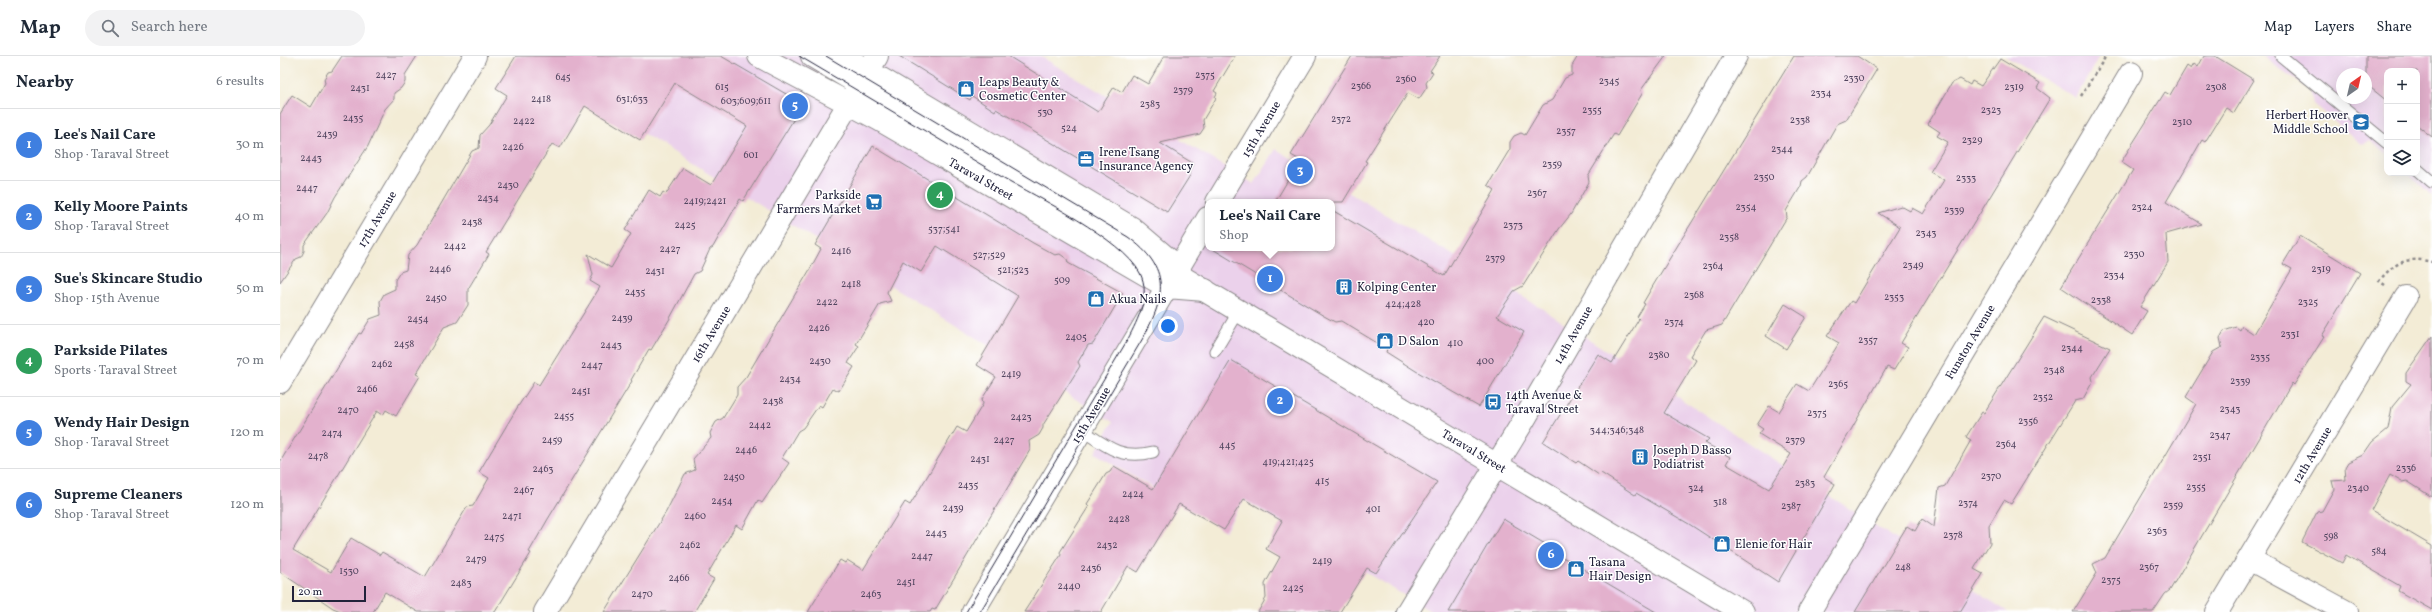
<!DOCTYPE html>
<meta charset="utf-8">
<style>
body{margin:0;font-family:Vollkorn,serif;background:#f2f2f3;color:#1f2937}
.controls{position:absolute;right:12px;top:12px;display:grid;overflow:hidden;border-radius:8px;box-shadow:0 4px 16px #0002}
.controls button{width:36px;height:36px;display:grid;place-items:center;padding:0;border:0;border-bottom:1px solid #e0e1e3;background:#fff;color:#1f2937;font:20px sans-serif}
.compass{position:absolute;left:2056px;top:12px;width:36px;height:36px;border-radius:50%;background:#fff;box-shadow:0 4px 16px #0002;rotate:34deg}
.scale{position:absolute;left:12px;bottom:10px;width:74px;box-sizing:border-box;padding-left:4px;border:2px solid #22223b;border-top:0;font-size:11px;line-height:14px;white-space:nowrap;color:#22223b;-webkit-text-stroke:3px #fff;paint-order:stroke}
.you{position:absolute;left:888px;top:270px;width:14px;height:14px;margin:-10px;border:3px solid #fff;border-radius:50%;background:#1a73e8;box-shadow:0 0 0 6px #1a73e833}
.badge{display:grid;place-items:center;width:26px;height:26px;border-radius:50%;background:#111827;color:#fff;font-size:13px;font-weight:700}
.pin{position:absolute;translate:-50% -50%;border:2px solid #fff;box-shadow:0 1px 4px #0006}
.popup{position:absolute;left:925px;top:143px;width:130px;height:52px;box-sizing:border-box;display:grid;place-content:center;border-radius:8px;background:#fff;filter:drop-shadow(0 1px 3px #0005);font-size:13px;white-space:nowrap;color:#747a83}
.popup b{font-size:15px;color:#1f2937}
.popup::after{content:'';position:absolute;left:50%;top:100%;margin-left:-8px;border:8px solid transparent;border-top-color:#fff}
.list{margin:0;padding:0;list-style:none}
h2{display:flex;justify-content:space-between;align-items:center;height:52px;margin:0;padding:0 16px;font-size:17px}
h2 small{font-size:13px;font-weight:400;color:#747a83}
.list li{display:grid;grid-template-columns:26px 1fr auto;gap:12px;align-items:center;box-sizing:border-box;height:72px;padding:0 16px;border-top:1px solid #e0e1e3}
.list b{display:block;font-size:15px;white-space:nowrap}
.list p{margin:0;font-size:13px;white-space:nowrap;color:#747a83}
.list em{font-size:13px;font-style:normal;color:#747a83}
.icon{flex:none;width:22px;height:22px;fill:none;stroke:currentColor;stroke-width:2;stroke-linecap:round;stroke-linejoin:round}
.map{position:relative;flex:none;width:2152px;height:556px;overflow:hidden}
header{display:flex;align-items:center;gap:24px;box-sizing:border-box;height:56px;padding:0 20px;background:#fff;border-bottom:1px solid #e0e1e3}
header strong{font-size:19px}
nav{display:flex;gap:22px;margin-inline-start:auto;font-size:14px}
.search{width:280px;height:36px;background:#f2f2f3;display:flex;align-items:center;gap:10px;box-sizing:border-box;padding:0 14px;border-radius:22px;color:#747a83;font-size:15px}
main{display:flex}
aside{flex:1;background:#fff}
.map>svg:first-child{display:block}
</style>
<header>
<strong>Map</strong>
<div class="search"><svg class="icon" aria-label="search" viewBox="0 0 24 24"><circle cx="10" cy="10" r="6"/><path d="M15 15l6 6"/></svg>Search here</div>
<nav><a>Map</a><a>Layers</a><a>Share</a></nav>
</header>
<main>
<aside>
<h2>Nearby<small>6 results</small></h2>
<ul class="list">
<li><span class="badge" style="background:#3f7fe0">1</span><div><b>Lee's Nail Care</b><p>Shop · Taraval Street</p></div><em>30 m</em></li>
<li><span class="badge" style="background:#3f7fe0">2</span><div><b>Kelly Moore Paints</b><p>Shop · Taraval Street</p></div><em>40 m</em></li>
<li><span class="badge" style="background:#3f7fe0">3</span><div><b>Sue's Skincare Studio</b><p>Shop · 15th Avenue</p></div><em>50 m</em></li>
<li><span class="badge" style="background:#2e9e5b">4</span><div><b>Parkside Pilates</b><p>Sports · Taraval Street</p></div><em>70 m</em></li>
<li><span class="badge" style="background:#3f7fe0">5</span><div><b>Wendy Hair Design</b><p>Shop · Taraval Street</p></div><em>120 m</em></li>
<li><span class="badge" style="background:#3f7fe0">6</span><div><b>Supreme Cleaners</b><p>Shop · Taraval Street</p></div><em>120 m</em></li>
</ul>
</aside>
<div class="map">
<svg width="2152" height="556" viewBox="0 0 2152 556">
<rect width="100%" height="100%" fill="#fff"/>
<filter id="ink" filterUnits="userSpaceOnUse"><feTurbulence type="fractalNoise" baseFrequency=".025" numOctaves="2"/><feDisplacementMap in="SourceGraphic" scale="8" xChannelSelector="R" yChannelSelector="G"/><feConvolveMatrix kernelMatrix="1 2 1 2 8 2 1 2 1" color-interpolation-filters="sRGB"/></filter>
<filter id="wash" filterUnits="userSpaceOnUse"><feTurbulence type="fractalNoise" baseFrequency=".012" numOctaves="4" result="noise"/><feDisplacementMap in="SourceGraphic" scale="16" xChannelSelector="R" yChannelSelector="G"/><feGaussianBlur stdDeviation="0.9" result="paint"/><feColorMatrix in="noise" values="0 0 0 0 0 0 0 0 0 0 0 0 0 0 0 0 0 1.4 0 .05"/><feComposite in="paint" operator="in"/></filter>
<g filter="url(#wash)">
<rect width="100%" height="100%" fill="#f3ecd6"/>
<path fill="#ebd1eb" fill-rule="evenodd" d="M237,0h523l214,128 22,-35 262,157 470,306h-576l-188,-112 -19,31 -130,-78 18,-31zM928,146h124v46h-124z
M1725,0h94l-23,42z
M1982,0h170v140l-24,-23h9v-102h-30v83l-17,-14 -7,5 -50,-41 -3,-14zM2062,18h24v24h-24z"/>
<g id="blocks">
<path fill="#e3b1cd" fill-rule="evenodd" d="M62,0h75l-12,19v7l-4,6 -7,5v6l-9,10 -17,37 -33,51 -8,16 -23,32v6l-3,6 -5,2 -16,23v-168l12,-19 19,12 14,-24 -1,-4 4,-7 4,-1z
M236,0h205l77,45 2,8 -57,92 -3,-2 -27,48 -3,2 -10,22 -6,3 -25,46 -18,30 -2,-1 -18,31 1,1 -84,138 -19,33 2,1 -36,59h-77l-33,-20 -12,20h-30l-10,-4 -53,-36v-110l79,-129 2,1 9,-15 11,-4 -1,-14 4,-7 11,-5v-9l5,-8 6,-2 2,-15 9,-10 55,-94 7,-3 1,-13 9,-10 18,-30 -11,-7zM395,27l72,43 -36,59 -28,-17 -17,26 -3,-2 -3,5 -11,-7 -24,40 6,4 -20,34 -23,-14 5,21 -3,6 10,6 -61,98 -5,-3 -17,26 -38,64 10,6 -16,28 -6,1 -42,70 -43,-25 -2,3 -29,-17 -20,34 -38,-22 84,-139 6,4 3,-5 10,6 24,-40 -4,-2 28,-47 13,-5 11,-17v-16l21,-35 -3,-2 66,-108 8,4 25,-42 55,34z
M619,0h109l90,56 16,-25 8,5 10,-17 16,9 16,-28h71l-21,35 3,2 -2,4 1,1 -13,22 1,8 -4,6 -40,9 34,21 -5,9 2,1 -24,38 -171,-103 -1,2 -23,-15 -2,4z
M1072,0h88l-10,15 3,1 -7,11 1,4 -8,12 -11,-6 -43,68 2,1 -24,40h-68l25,-42 -9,-5z
M1298,0h88l-25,34 1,4 -25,42 -3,-2 -2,3 -24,39 1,6 -18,32 -12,15 -36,57 -9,5 -17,25 27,16 -45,75 -63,-36 -30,-19 1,-3 -46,-28 -6,1 -11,-6 -113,-68h121v-38l112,66 51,-86 -7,-5 22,-36v-7l4,-6 7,-3 4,2 18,-30 9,-5 13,-22 7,-3v-9z
M1514,0h63l20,13 -31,51 -9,4 -30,53 -5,4 -1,5 -15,25 1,6 -65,108 -16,5 -16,26 6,4 -32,53 45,26 -4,4 25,14 -4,7 43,25 22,-35 -32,-20 4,-5 -6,-4 12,-19 10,6 18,-28 12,7 30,-48 -12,-7 24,-35 3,2 46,-76 -22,-14 23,-7 9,5 2,-3 11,6 21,-34 -14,-8 18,-30 -11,-6 3,-4 -12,-8 24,-41 8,-4 10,6 2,-4 9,5 19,-27 40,24 -3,5 13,10 -149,245 7,4 -14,23 -7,-3 -63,110 11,7 -57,98 -89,-58 -53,-31 -1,2 -34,-22 -2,2 -21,-14 -2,2 -33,-21 55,-88 14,9 27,-44 -2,-2 8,-13 -2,-1 11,-19z
M1924,0h11l39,24 -20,33 -8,-5 -21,34 -3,-2 -36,62 36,22 -36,10 2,28 -28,45 7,4 -15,24 -71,-48 72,-117 -12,-8 44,-70 5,3 17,-29 4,3 3,-5 4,3z
M2086,0h66v81l-15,-12v-54h-30v30l-21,-17z
M593,90l160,97 22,12 5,-1 7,5 1,4 55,30 -30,51 -5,1 -10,17 2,4 -37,59v3l-4,7 -10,6 1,9 -9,15 -86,145 -3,-1 -2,3h-122l32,-52 5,3 2,-3 16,10 42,-68 5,3 47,-78 9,5 17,-28 -1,-5 14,-22 -19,-12 41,-69 -81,-50 -16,26 -18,-11 -16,31 4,9 -11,3 -24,40 3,2 -11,17 6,4 -15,24 -6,-3 -11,19 -3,-2 -16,23 -5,3 -16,27 7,5 -27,40 -4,-3 -16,29 -6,-4 -29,50 7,4 -20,33h-90l62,-100 19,-38 10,-4 -2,-11 18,-21 -1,-5 6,-11 7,-4 14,-23v-8l9,-10 63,-106 12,-22 -6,-4z
M2020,180l60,37 -38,63 2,1 -30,48 -2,-2 -20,34 -102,173 -5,4 -12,18h-80l24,-39 -4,-9 12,-6 91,-154 -10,-7 27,-45 9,-5 -2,-9 4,-7 12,-4 4,3 2,-4 12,8 38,-65 -9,-5z
M1505,248l21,13 -20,32 -20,-13z
M1764,261l66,31 -18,29 1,4 -10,18 -8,2 -64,103 -7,-4 -15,25 1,18 -16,26 9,5 -23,38h-105l52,-86 8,5 7,-12 12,8 5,-39 6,-2 26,-46 -5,-3 16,-25 2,1z
M2152,280v161l-25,-16 -5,1 -12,-7 -19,35 61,36v64l-34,-19 2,-5 -54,-31 -4,8 -40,-21 15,-30 5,-1 12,-22 -2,-8 14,-1 -1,-13 3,-5 15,-7 9,-13 16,-13 4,-22 19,-23 -5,-3v-8z
M951,304l206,122 -61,91 -9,-5 -27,44h-82l8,-14 -1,-14 15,-27 -14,-8 16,-28 -38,-22 -20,31 -45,-26 -41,68 -10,-6 -27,46h-77l37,-57 -1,-3 29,-46 -2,-2 19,-30 4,-2 4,-6 39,23z
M1223,463l59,35 -1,2 95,56h-208z"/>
</g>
</g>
<g filter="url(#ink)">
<use href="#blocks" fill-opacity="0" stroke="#8a8788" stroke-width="1"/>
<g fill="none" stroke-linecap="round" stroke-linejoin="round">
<g stroke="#8a8788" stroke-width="13">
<path id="lane" d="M2001,0l106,87
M2137,113l15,13
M935,295l24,-40
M802,374c25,17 40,30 71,22"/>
</g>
<g stroke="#8a8788" stroke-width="24">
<path id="street" d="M479,0l119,63 289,168 38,3
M563,0l289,172 48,41
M937,146l88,-146
M0,326l195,-326
M1969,503l98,53
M265,556l332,-556
M693,556l235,-394
M1529,556l322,-539
M1937,556l189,-315"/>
</g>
<g stroke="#8a8788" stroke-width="24">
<path id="secondary" d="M532,0l931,556
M1127,556l117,-192 212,-364"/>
</g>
<path stroke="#8a8788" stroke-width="2.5" stroke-dasharray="3 3" stroke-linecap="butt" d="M1801,40l25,-40
M2105,229l-6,-4c16,-19 28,-25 53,-19"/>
<use href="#lane" stroke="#fff" stroke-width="11"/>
<use href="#street" stroke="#fff" stroke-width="22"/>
<use href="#secondary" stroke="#fff" stroke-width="22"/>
<path stroke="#22223b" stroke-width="1" d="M519,0c68,40 136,81 203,121 35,20 120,62 138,96 11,22 -2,46 -12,66l-162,273
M546,0l302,181c43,31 38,59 15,101l-163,274"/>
</g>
</g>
<defs>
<g id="shop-square" transform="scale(0.9)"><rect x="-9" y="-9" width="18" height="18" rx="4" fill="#1f6fb2" stroke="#fff"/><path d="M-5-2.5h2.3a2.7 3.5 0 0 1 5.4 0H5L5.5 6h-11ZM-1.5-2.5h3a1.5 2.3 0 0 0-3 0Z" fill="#fff"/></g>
<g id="school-square" transform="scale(0.9)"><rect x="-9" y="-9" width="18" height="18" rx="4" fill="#1f6fb2" stroke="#fff"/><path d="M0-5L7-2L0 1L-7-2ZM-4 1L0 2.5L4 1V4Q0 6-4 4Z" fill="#fff"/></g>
<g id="office-square" transform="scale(0.9)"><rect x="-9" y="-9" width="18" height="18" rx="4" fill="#1f6fb2" stroke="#fff"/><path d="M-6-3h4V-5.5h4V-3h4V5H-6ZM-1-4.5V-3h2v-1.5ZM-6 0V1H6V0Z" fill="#fff"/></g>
<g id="supermarket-square" transform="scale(0.9)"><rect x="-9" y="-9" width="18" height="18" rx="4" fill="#1f6fb2" stroke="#fff"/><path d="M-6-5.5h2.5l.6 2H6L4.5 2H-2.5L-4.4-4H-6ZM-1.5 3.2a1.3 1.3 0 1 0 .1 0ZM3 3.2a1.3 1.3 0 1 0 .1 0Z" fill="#fff"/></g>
<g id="building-square" transform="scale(0.9)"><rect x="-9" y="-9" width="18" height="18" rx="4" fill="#1f6fb2" stroke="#fff"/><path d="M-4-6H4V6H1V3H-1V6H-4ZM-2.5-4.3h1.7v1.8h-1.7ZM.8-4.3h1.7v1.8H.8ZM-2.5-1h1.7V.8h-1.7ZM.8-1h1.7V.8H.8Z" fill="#fff"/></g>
<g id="bus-square" transform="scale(0.9)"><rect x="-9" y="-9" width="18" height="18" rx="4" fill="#1f6fb2" stroke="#fff"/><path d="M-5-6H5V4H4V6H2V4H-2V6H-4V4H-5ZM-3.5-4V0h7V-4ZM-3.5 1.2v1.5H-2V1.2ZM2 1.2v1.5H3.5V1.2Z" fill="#fff"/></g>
</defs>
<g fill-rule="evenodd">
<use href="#shop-square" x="686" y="33"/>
<use href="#school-square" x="2081" y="66"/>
<use href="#office-square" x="806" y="103"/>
<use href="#supermarket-square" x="594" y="146"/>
<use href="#building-square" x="1064" y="231"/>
<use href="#shop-square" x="816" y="243"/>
<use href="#shop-square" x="1105" y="285"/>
<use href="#bus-square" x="1213" y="346"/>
<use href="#building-square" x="1360" y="401"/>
<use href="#shop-square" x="1442" y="488"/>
<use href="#shop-square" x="1296" y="513"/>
</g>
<g text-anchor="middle" stroke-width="3" stroke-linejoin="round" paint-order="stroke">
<g font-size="10" fill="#524660">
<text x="106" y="22">2427</text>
<text x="925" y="22">2375</text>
<text x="283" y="24">645</text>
<text x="1574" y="25">2330</text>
<text x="1126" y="26">2360</text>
<text x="1329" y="28">2345</text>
<text x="1081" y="33">2366</text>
<text x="442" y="34">615</text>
<text x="1734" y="34">2319</text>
<text x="1936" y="34">2308</text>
<text x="80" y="35">2431</text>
<text x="903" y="37">2379</text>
<text x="1541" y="40">2334</text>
<text x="261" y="46">2418</text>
<text x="352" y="46">631;633</text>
<text x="466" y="48">603;609;611</text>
<text x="870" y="51">2383</text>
<text x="1312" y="57">2355</text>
<text x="1711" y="57">2323</text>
<text x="765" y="59">530</text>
<text x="73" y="65">2435</text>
<text x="1061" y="66">2372</text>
<text x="1520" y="67">2338</text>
<text x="244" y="68">2422</text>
<text x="1902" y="69">2310</text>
<text x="789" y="75">524</text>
<text x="1286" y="78">2357</text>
<text x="47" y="81">2439</text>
<text x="1692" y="87">2329</text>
<text x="233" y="94">2426</text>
<text x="1502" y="96">2344</text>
<text x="471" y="102">601</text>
<text x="31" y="105">2443</text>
<text x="1272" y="111">2359</text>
<text x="1484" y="124">2350</text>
<text x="1686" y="125">2333</text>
<text x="228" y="132">2430</text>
<text x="27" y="135">2447</text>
<text x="1257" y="140">2367</text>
<text x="208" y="145">2434</text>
<text x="425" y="148">2419;2421</text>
<text x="1466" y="154">2354</text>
<text x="1862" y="154">2324</text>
<text x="1674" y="157">2339</text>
<text x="192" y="169">2438</text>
<text x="405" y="172">2425</text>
<text x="1233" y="172">2373</text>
<text x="664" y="176">537;541</text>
<text x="1646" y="180">2343</text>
<text x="1449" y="184">2358</text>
<text x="175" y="193">2442</text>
<text x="390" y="196">2427</text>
<text x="561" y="198">2416</text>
<text x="1854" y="201">2330</text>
<text x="709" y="202">527;529</text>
<text x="1215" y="205">2379</text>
<text x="1633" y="212">2349</text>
<text x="1433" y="213">2364</text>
<text x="160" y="216">2446</text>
<text x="2041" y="216">2319</text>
<text x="733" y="217">521;523</text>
<text x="375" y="218">2431</text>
<text x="1834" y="222">2334</text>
<text x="782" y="227">509</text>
<text x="571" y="231">2418</text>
<text x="355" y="239">2435</text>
<text x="1414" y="242">2368</text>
<text x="1614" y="244">2353</text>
<text x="156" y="245">2450</text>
<text x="1821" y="247">2338</text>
<text x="547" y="249">2422</text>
<text x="2028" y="249">2325</text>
<text x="1123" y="251">424;428</text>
<text x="342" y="265">2439</text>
<text x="138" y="266">2454</text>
<text x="1146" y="269">420</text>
<text x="1394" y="269">2374</text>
<text x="539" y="275">2426</text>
<text x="2010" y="281">2331</text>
<text x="796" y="284">2405</text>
<text x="1588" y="287">2357</text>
<text x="1175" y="290">410</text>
<text x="124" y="291">2458</text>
<text x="331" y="292">2443</text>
<text x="1792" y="295">2344</text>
<text x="1379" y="302">2380</text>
<text x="1980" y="304">2335</text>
<text x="540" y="308">2430</text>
<text x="1205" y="308">400</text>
<text x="102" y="311">2462</text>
<text x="312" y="312">2447</text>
<text x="1774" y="317">2348</text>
<text x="731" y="321">2419</text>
<text x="510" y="326">2434</text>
<text x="1960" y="328">2339</text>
<text x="1558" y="331">2365</text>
<text x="87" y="336">2466</text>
<text x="301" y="338">2451</text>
<text x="1763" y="344">2352</text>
<text x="493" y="348">2438</text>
<text x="1950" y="356">2343</text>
<text x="68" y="357">2470</text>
<text x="1537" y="360">2375</text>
<text x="284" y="363">2455</text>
<text x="741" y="364">2423</text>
<text x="1748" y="368">2356</text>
<text x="480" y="372">2442</text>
<text x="1337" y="377">344;346;348</text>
<text x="52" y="380">2474</text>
<text x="1940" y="382">2347</text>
<text x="272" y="387">2459</text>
<text x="724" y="387">2427</text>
<text x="1515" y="387">2379</text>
<text x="1726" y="391">2364</text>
<text x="947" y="392">445</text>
<text x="466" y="397">2446</text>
<text x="38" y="403">2478</text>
<text x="1922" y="404">2351</text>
<text x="700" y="406">2431</text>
<text x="1008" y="409">419;421;425</text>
<text x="2126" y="415">2336</text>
<text x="263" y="416">2463</text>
<text x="1711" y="423">2370</text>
<text x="454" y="424">2450</text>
<text x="1042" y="428">415</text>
<text x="1525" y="430">2383</text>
<text x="688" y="432">2435</text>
<text x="1916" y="434">2355</text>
<text x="1416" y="435">324</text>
<text x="2078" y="435">2340</text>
<text x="244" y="437">2467</text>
<text x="853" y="441">2424</text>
<text x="442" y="448">2454</text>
<text x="1440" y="449">318</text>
<text x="1688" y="450">2374</text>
<text x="1893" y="452">2359</text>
<text x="1511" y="453">2387</text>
<text x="673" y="455">2439</text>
<text x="1093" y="456">401</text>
<text x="232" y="463">2471</text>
<text x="415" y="463">2460</text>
<text x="839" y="466">2428</text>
<text x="1877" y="478">2363</text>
<text x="656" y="480">2443</text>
<text x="1673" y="482">2378</text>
<text x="2051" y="483">598</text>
<text x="214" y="484">2475</text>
<text x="410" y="492">2462</text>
<text x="827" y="492">2432</text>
<text x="2099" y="498">584</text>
<text x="642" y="503">2447</text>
<text x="196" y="506">2479</text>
<text x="1042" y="508">2419</text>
<text x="1623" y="514">248</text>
<text x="1869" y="514">2367</text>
<text x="811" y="515">2436</text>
<text x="69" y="518">1530</text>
<text x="399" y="525">2466</text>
<text x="1831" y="527">2375</text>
<text x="626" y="529">2451</text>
<text x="181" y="530">2483</text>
<text x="789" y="533">2440</text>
<text x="1013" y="535">2425</text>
<text x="362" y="541">2470</text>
<text x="591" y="541">2463</text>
</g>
<g font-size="12" fill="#22223b" stroke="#fff" text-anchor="start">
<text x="699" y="30">Leaps Beauty &amp;<tspan x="699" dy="14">Cosmetic Center</tspan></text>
<text x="2068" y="63" text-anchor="end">Herbert Hoover<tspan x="2068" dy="14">Middle School</tspan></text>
<text x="819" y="100">Irene Tsang<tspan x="819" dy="14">Insurance Agency</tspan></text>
<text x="581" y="143" text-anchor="end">Parkside<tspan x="581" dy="14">Farmers Market</tspan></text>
<text x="1077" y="235">Kolping Center</text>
<text x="829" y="247">Akua Nails</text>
<text x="1118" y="289">D Salon</text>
<text x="1226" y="343">14th Avenue &amp;<tspan x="1226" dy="14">Taraval Street</tspan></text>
<text x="1373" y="398">Joseph D Basso<tspan x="1373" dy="14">Podiatrist</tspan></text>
<text x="1455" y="492">Elenie for Hair</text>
<text x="1309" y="510">Tasana<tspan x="1309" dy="14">Hair Design</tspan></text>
</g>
<g font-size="12" fill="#22223b" stroke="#fff">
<text transform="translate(981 73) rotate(-59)" y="4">15th Avenue</text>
<text transform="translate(701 123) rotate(30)" y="4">Taraval Street</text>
<text transform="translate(97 163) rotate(-59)" y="4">17th Avenue</text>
<text transform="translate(431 278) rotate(-59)" y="4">16th Avenue</text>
<text transform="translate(1293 279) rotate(-60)" y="4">14th Avenue</text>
<text transform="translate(1690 286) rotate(-59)" y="4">Funston Avenue</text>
<text transform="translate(811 359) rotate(-59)" y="4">15th Avenue</text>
<text transform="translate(1194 395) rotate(31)" y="4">Taraval Street</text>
<text transform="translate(2032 399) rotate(-59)" y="4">12th Avenue</text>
</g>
</g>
</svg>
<div class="controls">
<button>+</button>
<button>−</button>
<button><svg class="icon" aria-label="layers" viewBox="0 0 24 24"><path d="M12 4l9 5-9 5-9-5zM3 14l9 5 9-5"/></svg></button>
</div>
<svg class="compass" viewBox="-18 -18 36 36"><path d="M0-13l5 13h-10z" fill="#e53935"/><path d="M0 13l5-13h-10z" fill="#747a83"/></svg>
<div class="scale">20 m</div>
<div class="you"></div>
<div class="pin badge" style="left:990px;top:223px;background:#3f7fe0">1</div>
<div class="popup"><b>Lee's Nail Care</b>Shop</div>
<div class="pin badge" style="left:1000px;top:345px;background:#3f7fe0">2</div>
<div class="pin badge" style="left:1020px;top:115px;background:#3f7fe0">3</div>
<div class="pin badge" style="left:660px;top:139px;background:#2e9e5b">4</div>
<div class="pin badge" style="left:515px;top:50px;background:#3f7fe0">5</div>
<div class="pin badge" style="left:1271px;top:499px;background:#3f7fe0">6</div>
</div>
</main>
